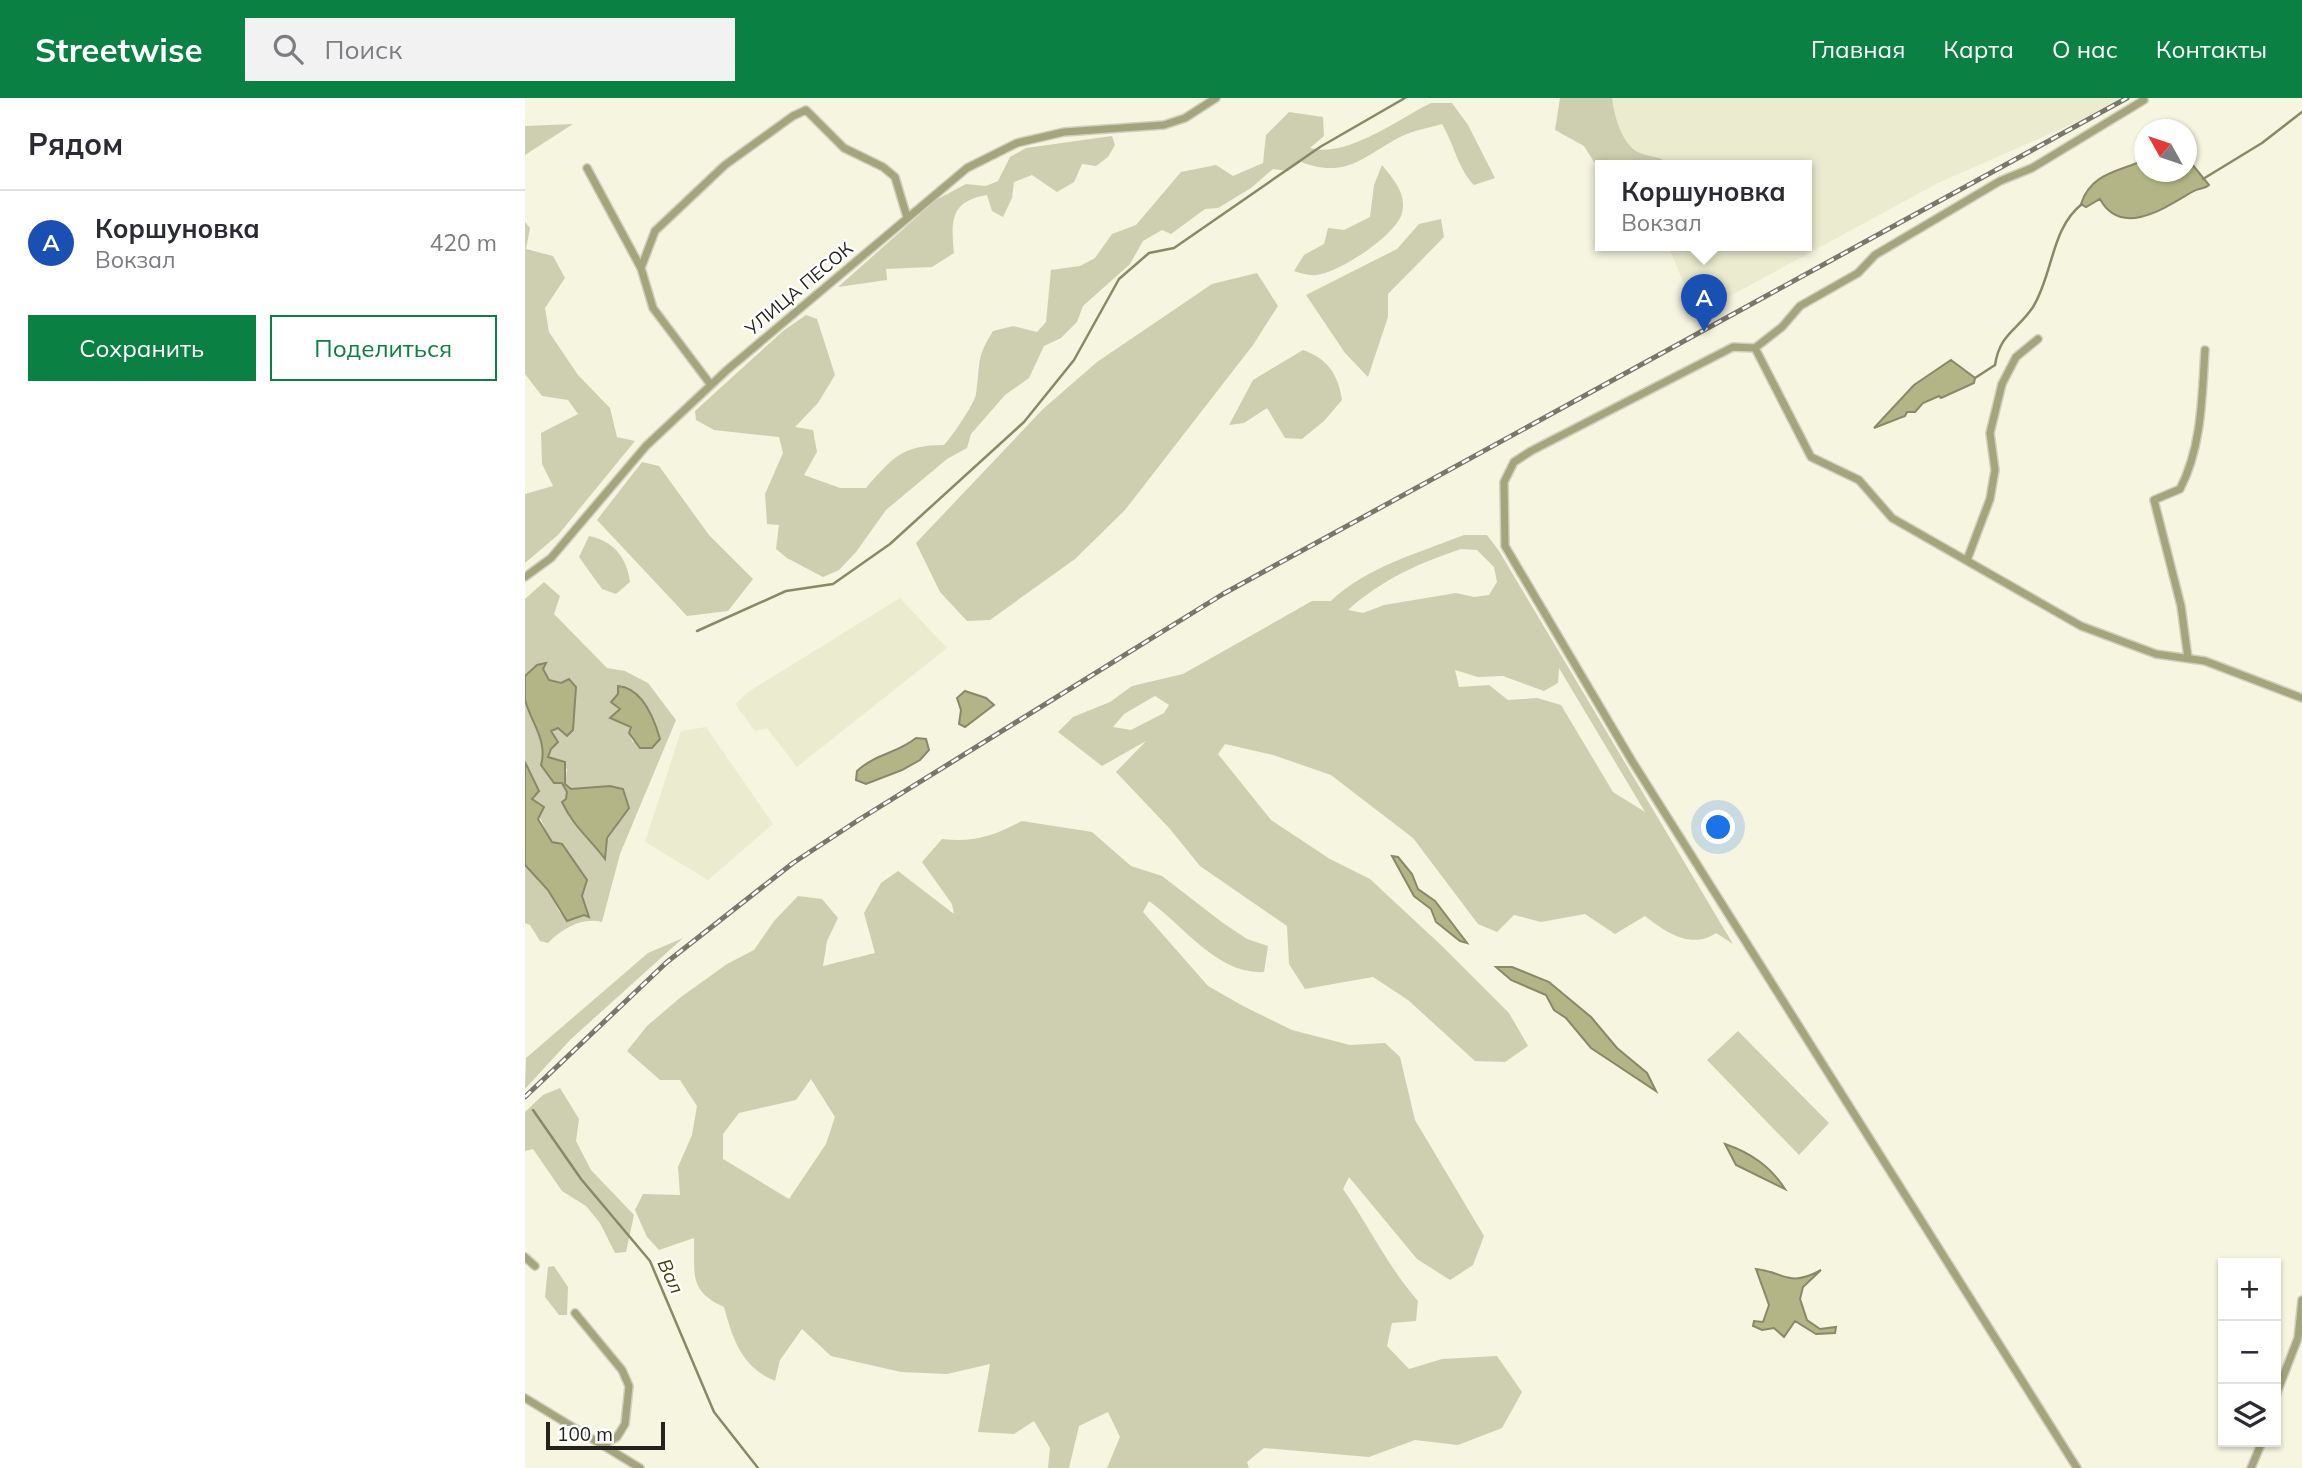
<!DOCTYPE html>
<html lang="ru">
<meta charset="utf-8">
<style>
body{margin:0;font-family:Mulish,sans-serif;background:#f2f2f3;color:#2b2b33}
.controls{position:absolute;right:21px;bottom:21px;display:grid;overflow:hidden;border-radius:0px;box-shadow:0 2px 5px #0004}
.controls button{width:63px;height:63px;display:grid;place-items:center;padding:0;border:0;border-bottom:2px solid #e1e1e2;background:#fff;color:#2b2b33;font:35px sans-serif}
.compass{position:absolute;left:1609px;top:21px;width:63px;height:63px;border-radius:50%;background:#fff;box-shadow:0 2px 5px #0004;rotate:310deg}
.scale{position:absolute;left:21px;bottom:18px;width:119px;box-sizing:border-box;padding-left:7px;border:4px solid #23231b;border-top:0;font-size:19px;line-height:24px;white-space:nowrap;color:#23231b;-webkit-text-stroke:5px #fff;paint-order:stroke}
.you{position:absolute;left:1194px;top:730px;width:24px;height:24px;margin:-18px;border:5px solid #fff;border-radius:50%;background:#1a73e8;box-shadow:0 0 0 10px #1a73e833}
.badge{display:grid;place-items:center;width:46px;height:46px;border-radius:50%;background:#0b8043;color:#fff;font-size:23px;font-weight:700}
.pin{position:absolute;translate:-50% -58px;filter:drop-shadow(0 2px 4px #0008)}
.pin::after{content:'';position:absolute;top:37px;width:24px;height:21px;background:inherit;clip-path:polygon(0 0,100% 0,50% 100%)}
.popup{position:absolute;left:1070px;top:62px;width:217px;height:91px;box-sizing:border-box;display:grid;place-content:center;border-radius:0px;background:#fff;filter:drop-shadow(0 2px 5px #0005);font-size:23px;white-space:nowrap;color:#7c7c81}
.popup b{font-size:26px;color:#2b2b33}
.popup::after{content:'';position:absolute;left:50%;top:100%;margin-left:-14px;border:14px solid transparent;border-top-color:#fff}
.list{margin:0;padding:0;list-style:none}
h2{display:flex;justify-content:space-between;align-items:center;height:91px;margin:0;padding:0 28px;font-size:30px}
h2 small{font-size:23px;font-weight:400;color:#7c7c81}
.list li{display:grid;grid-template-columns:46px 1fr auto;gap:21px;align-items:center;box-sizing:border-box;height:105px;padding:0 28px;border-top:2px solid #e1e1e2}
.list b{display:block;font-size:26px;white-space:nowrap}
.list p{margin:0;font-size:23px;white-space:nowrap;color:#7c7c81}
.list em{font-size:23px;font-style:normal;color:#7c7c81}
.actions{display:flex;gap:14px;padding:21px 28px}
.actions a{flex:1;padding:16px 0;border:2px solid #0b8043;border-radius:0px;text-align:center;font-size:24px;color:#0b8043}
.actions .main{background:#0b8043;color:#fff}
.icon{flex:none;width:38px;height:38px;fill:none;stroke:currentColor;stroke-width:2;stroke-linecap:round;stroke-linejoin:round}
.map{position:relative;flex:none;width:1777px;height:1370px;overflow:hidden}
header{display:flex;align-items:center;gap:42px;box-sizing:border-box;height:98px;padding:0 35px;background:#0b8043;color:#fff}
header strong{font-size:33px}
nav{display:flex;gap:38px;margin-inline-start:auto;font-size:24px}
.search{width:490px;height:63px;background:#f2f2f3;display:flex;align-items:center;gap:18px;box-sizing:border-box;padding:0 24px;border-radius:0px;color:#7c7c81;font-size:26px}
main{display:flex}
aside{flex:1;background:#fff}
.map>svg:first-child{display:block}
</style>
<header>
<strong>Streetwise</strong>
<div class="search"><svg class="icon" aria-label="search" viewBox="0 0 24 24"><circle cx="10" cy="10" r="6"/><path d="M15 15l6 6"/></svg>Поиск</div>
<nav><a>Главная</a><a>Карта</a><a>О нас</a><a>Контакты</a></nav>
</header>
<main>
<aside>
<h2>Рядом<small></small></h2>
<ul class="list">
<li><span class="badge" style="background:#1a4fb4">A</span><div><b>Коршуновка</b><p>Вокзал</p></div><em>420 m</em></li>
</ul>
<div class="actions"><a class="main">Сохранить</a><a>Поделиться</a></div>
</aside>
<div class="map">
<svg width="1777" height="1370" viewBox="0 0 1777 1370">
<rect width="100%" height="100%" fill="#f5f5e0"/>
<path fill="#ebeccf" d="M1081,0h515l-42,23 -141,62 -241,131 -29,-68h139v-80h-172z
M375,500l47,50 -150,119 -30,-39 -12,3 -20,-27 13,-12z
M181,629l67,97 -65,56 -63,-38 36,-111z"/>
<path fill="#cecfb0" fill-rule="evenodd" d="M1035,0h52c2,17 10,48 28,55 12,5 20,2 31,13h-70v7l-17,-27 -29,-16z
M906,5h21l16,22 27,53 -21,7c-16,-16 -20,-41 -32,-61 -14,4 -30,7 -42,13 -38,20 -53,42 -99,25l-13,9 -15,-2 -22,19 -33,20 -13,1 -34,25 -9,-4 -19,11 -13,23 -47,42 -6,16 -16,16 -17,8 -15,32 -24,17 -34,39 -4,14 -20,11 -61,51 -30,42 -17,18 -16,7 -36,-19 -11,-9 3,-24 -12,-1 -2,-30 18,-41 -4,-16 -65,-7 -18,-10 -1,-9 88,-80 23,-16 11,4 18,56 -17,28 -23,24 18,3 4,22 -13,23 36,13h26c26,-30 36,-43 78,-43 7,-7 31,-42 32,-51 5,-32 -1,-34 17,-63l20,-5 24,6 9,-10 5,-52 29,-4 15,-8 17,-24 24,-9 45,-53 35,-7 17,11 30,-13 3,-28 23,-23 34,5 1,19 -14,12c38,10 86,-28 121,-45z
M48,26l-48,31v-29z
M587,38l3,9 -7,12 -12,9 -14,-2 -8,18 -17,10 -25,-17 -18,7 -2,16 -9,19 -11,-6 -5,-16c-37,6 -36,26 -33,58l-22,14 -46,2 1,11 -49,7 98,-87 30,-16 20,2 12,-5 12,-24 16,-9z
M857,67c11,14 25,28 20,48 -6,23 -64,60 -86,62 -7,1 -16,-2 -22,-4l10,-16 20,-11 4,-16 16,2 26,-13 4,-32z
M916,121l3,18 -56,57v23l-20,60 -23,-24 -39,-58 91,-46 22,-25z
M0,124l5,6 -4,21 27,7 12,22 -20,30 4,24 29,43 32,33 7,29 18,4 -77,94 -33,28v-69l28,-8 -11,-22 -1,-31 37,-19 -10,-14 -26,-4 -17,-22z
M732,175l21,33 -25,39 -128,165 -50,49 -85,61 -23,1 -27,-29 -24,-49 127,-134 54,-47 115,-78z
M778,252c25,9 35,24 39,50l-18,21 -22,18 -17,-1 -18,-30 -23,15 -15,2 24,-45z
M117,364l17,4 50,69 44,44 -25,32 -41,5 -90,-96z
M939,437h23l12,16 234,393 -17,-11c-24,17 -51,-1 -71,-17l-30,18 -30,-20 -44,8 -27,-7 -17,17 -19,-8 -65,-86 -82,-63 -58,-20 -48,-11 -7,10 53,66 59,39 40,20 73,68 66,66 19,33 -23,16 -30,-1 -67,-61 -35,-23 -68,12 -16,-25 -2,-38 -87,-60 -30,-37 -54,-57 30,-31 -44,25 -44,-34 15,-15 37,-15 22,-16 51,-12 129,-73h19c35,-34 88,-48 133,-66zM936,451l16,1 17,17 3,15 -8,13 -15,2 -18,-4 -72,12 -21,8 -15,-3c33,-30 71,-47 113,-61zM1034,570l86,144 -32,-20 -52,-87 -24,-7 -29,2 -19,-15 -30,2 -4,-17 23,7 25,-1 41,15 14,-8zM630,598l14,9 -5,8 -33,17 -18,-3 11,-13z
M64,438c25,5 38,22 41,46l-14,12 -14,-5 -23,-32z
M19,484l16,14 -6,18 53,54 18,3 23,12 28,37 -56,134 -18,68c-21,-5 -40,7 -54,21l-8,-2 -10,-16 -5,-2v-58l23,25 12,23 28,3 -6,-20 5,-16 -25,-36 -10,-1 -21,-44 7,-8 -13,-29v-63c13,27 19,55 29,83l8,1 5,9 -1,7 20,39 20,19 1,-18 22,-31 -6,-19 -13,-3 -39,3 -6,-5 2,-15 -19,-12 3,-26 6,-3 16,1 3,-42 -27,-7 -6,-11 3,-6 -9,2 -12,11v-77zM109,594l6,9 -7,42 -4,-10 2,-5c-9,-7 -10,-18 -19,-26l6,-8z
M497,723l70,11 39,34 31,10 61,47 24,16 21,7 -4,26c-46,3 -80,-46 -115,-71l-6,11 65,74 35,20 49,24 58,15 35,-2 15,14 15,63 69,116 -11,29 -23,15 -33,-21 -68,-82 -6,12c26,37 45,78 75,112l-2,20 -24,2 -5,23 22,23 33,-10 55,-3 25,36 -20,36 -44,17 -43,-5 -46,17 -105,-9 -17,14 2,6h-142l13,-31 -12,-25 -29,14 -10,42h-21l2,-20 -16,-27 -20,13 -36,-2 12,-68 -43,10 -46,-2 -70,-16 -29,-27 -22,31 -5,21c-33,-14 -42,-41 -51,-74 -36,-16 -29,-34 -30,-69l-35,12 -12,-13 -12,-27 8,-16 37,1 -2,-28 14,-32 5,-29 -17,-26h-20l-33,-29 20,-25 34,-29 46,-33 27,-14 20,-29 24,-25 24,3 16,19 -11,23 -4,25 52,-13 -11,-40 17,-30 17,-12 56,43 -2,-10 -30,-42 20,-23c31,4 52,-3 80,-18zM286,981l24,38 -9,27 -37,55 -66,-40v-25l16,-21 57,-13z
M158,840l-113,102 -45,49 1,-31 122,-105z
M1213,933l91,92 -30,32 -92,-95z
M35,990l19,31 -3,22 15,29 43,45 -8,37 -11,1 -15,-30 -14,-17 -24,-15 -29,-42 -8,2v-39l18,-17z
M29,1168l14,21 -1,28h-8l-14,-18 3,-30z"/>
<path fill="#b4b586" stroke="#888966" stroke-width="2" d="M1662,60l22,27c-5,5 -9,2 -17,7 -27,16 -71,46 -92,7l-14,8 -5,-3c10,-31 37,-32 63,-44v12h42z
M1426,262l24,18 -1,5 -33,15 -2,-2 -16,7 -8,9h-8l-2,4 -31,12 40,-43z
M21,565l-3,6 6,11 12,3 8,-4 7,8 -3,43 -6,6 -9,-8 -7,3 7,11 -7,7 -3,8 17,5v22l6,5 39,-3 13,3 6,19 -22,30 -2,21c-15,-20 -32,-33 -43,-57l4,-3 1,-7 -5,-9h-8l-13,-18c7,-24 -10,-43 -16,-65 0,-7 0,-16 0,-24l12,-11z
M93,588c24,2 36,32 42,53l-8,9h-12l-11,-15 2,-6 -21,-9 10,-9 -9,-7 7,-8z
M440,593l21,7 8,7 -29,22 -6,-3 2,-14 -4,-12z
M391,640l10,1 3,11 -9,10 -18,10 -36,14 -10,-4 1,-9c18,-17 41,-18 59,-33z
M0,664l14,29 -7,8 12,8 -6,12 14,23 10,2 25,36 -5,16 7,21 -5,-2 -17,6 -19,-31 -23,-25z
M867,758l6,1 14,17 6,15 17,12 32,42 -7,-2 -24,-19 -5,-13 -17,-13z
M971,869h16l37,15 42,35 26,31 30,25 9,18 -65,-43 -25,-30 -12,-8 -8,-15 -35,-15z
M1200,1046c26,9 45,22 60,45l-49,-24z
M1231,1171c29,3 32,19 65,1l-18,17 -3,12 7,21 13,9 16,-2 -1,6 -19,1 -21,-13 -11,16 -10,-9 -12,2 -9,-4 1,-5 9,1 6,-17z"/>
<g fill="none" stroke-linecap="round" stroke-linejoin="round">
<path stroke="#888966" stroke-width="2.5" d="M1678,81l59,-36 40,-31
M1450,280l20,-13c5,-32 22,-34 38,-58 20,-32 18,-79 49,-103
M172,533l89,-40 47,-7 57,-40 134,-122 50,-62 45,-81 30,-26 25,-5 146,-101 85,-49
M8,1012l48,69 69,82 64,151 44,56"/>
<g stroke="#cfcfbd" stroke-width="10">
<path id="street" d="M62,70l54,100
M1230,250l56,109 48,23 33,38 189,108 75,28 49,7 97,37
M186,287l-58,-77 -12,-40 14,-37 70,-66 68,-49 13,-6 38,38 39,19 12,10 12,40
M1442,462l23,-61 5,-29 -5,-37 12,-49 14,-27 22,-18
M0,479l26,-19 95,-112 81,-76 240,-202 50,-25 47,-11 100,-7 21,-7 31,-20
M1663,560l-7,-52 -27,-106 26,-11c22,-42 22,-93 25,-139
M0,1159l10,9
M50,1215l47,57 7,16 -4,38 -8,13 -13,7
M1751,1297l22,-57 4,-38
M0,1300l115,70
M1552,1370l-445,-707 -127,-215 -1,-64 10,-20 17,-11 202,-104 22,1 27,-21 18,-21 58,-33 17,-18 125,-74 32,-13 112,-68
M1726,1370l11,-26"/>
</g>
<use href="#street" stroke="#a4a57c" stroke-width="7"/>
<g stroke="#77776a" stroke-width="5">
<path id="rail" d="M0,999l142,-135 126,-99 67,-44 363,-225 904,-496"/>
</g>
<use href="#rail" stroke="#fff" stroke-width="2.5" stroke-dasharray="8" stroke-linecap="butt"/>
</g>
<g text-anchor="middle" stroke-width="5" stroke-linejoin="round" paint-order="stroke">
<g font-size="18" fill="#23231b" stroke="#fff">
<text transform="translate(274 191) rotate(-40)" y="6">УЛИЦА ПЕСОК</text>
</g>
<g font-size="19" font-style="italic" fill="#444309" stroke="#fff">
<text transform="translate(146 1178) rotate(65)" y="7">Вал</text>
</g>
</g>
</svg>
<div class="controls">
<button>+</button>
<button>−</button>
<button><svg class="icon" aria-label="layers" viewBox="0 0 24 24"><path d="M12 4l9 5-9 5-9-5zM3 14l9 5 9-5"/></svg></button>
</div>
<svg class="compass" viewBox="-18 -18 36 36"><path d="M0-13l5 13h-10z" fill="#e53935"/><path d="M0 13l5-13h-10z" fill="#7c7c81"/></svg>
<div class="scale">100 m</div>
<div class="you"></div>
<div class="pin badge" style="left:1179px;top:234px;background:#1a4fb4">A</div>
<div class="popup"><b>Коршуновка</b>Вокзал</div>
</div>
</main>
